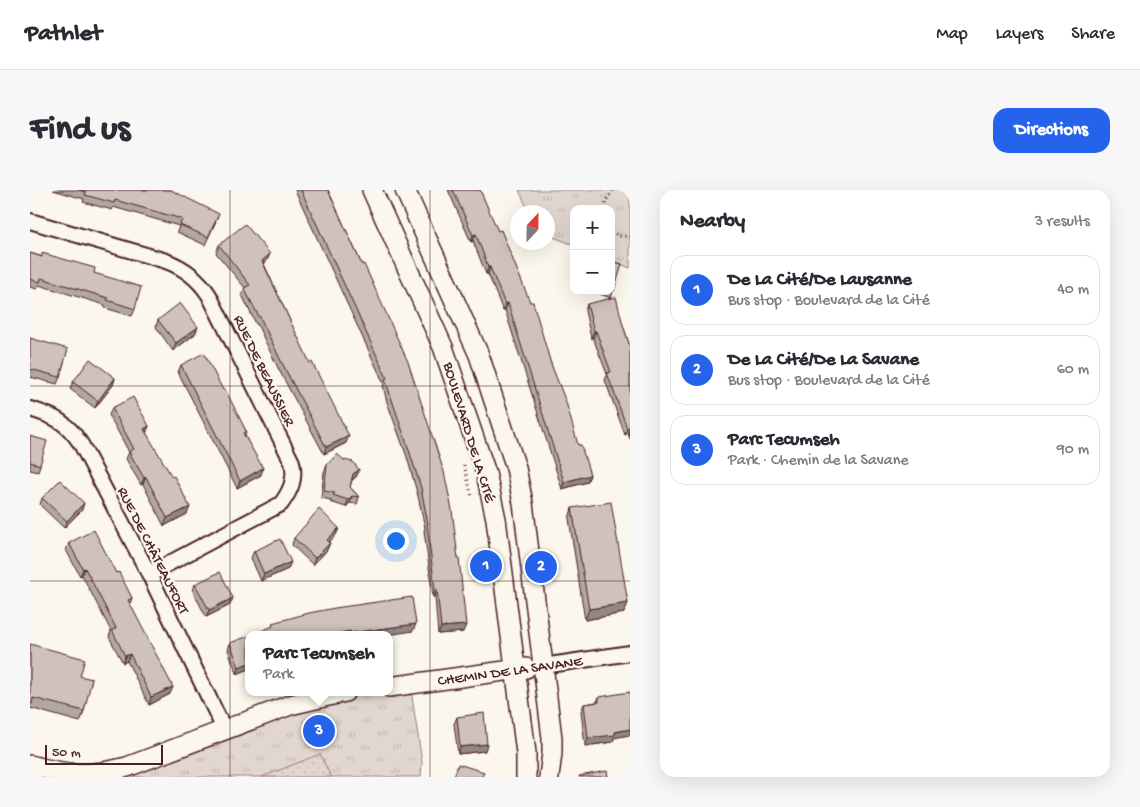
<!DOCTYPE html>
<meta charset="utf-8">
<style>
body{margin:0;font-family:"Gochi Hand",sans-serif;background:#f7f7f7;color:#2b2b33}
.controls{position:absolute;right:15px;top:15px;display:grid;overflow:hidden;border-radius:10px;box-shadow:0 5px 20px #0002}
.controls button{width:45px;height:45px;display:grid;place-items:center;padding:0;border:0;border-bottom:1px solid #e1e1e2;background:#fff;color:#2b2b33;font:25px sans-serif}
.compass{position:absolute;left:480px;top:15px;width:45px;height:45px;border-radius:50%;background:#fff;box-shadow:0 5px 20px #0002;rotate:22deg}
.scale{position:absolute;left:15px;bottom:12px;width:118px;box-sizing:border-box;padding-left:5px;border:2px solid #4a1f2b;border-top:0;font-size:14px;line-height:18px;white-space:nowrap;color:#4a1f2b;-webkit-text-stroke:4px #fbf7ec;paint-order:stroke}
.you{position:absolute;left:365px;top:350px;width:18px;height:18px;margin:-12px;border:4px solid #fff;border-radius:50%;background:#1a73e8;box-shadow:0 0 0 8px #1a73e833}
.badge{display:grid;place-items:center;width:32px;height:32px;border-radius:50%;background:#2563eb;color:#fff;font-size:16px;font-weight:700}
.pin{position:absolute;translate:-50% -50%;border:2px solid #fff;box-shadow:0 1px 5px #0006}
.popup{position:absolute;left:215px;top:441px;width:148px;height:65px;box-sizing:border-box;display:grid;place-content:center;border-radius:10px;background:#fff;filter:drop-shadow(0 1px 4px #0005);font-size:16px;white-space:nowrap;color:#7c7c81}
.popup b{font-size:19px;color:#2b2b33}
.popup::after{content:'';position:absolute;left:50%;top:100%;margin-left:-10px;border:10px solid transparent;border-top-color:#fff}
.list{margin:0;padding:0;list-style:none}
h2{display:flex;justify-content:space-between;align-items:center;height:65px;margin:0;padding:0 20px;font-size:21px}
h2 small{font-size:16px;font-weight:400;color:#7c7c81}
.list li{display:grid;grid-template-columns:32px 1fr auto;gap:15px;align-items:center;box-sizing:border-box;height:70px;margin:0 10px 10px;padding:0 10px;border:1px solid #e1e1e2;border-radius:15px}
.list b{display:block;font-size:19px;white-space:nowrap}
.list p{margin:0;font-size:16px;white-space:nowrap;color:#7c7c81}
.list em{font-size:16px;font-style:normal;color:#7c7c81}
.map{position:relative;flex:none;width:600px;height:587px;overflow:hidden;border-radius:15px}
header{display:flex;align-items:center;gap:30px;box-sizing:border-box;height:70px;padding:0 25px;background:#fff;border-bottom:1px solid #e1e1e2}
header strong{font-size:24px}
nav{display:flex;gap:28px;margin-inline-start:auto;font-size:18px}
.intro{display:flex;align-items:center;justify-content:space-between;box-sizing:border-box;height:120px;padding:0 30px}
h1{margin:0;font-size:35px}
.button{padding:12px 22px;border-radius:15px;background:#2563eb;color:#fff;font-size:18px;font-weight:700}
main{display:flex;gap:30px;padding:0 30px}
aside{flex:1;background:#fff;border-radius:15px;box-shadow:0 5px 20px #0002}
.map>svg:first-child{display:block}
</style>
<header>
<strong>Pathlet</strong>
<nav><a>Map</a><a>Layers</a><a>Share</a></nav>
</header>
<div class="intro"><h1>Find us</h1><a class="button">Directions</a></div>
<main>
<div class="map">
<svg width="600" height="587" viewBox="0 0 600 587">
<defs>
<pattern id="park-tufts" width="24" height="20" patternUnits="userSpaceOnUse" patternTransform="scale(1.25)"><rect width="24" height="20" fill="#e2d7d0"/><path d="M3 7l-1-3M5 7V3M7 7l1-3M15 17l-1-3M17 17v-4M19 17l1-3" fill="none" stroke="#c3b8b3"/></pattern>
<pattern id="garden-dots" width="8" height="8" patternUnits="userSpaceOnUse" patternTransform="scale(1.25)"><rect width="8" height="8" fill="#e2d7d0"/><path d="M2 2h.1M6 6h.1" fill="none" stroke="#c3b8b3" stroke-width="1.8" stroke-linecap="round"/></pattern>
</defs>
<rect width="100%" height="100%" fill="#fbf7ec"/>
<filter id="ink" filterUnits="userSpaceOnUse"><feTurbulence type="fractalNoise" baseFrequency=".02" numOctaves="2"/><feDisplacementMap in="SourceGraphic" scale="10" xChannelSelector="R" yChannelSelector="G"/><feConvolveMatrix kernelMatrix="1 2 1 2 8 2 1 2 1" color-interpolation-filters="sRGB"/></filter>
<g filter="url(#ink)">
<path fill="url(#park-tufts)" stroke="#967b7e" d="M489,0h111v78l-19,-8v-51h-37v36l-26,-10v-23h-19z
M380,494l12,78 -1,15h-391v-12l42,9 273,-82h44z"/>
<path fill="url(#garden-dots)" stroke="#967b7e" d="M290,564l11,23h-69z"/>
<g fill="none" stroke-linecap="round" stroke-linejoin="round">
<g stroke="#4a1f2b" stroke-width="18">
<path id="street" d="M0,31l136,40c19,7 32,17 43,34l83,167c4,17 -1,28 -11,42l-132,70
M0,219c24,7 37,13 51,35l68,130 75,155
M513,476l87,-13"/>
</g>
<g stroke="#4a1f2b" stroke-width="22">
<path id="secondary" d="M342,0l71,157 43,126 10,46 30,234v24
M375,0l74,165 37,113 7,35 29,235v15l-3,24
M359,497l137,-19
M0,575c37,10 59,12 97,2l163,-62 55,-13"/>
</g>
<path stroke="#4a1f2b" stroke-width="3" stroke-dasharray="1 4" stroke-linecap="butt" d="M574,19l2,-8 7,-11
M581,41l8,5 11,1
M434,275l8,32"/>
<use href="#street" stroke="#fbf7ec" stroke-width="14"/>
<use href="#secondary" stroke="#fbf7ec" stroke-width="19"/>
</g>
<path fill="#b2a7a2" stroke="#4a1f2b" d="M23,0h118l45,31 -11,24 -28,-13 2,-6 -66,-19 -1,3 -29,-8 1,-3z
M265,0h33l34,75 101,367 -25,2 -3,-37h-2l-9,-66 1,-3 -7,-32 -11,-39 -20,-55 -4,-16 1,-2z
M418,0h32l71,174 27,81 12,30 -3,7 -25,7 -57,-179 -2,1 -15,-37h-2l-13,-33 -2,1z
M189,55l48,16 -3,3 82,179 -22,11 -46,-86 -21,-44h-1l-14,-29 3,-7 -29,-35z
M0,63l64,20 41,36 -3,7 -27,-8v-3l-66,-20 -2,4 -7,-2z
M581,71l11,3 -11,34 -20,-7h20z
M557,114l36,21 7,22v92l-2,-6 -3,2 -20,-55 2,-6 -14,-36h-2l-6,-27z
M128,130l37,14 -22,17 -17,-24z
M0,148l30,39 -3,7 -27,-7z
M151,175l42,25 23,41 -1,4 16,40 -24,13 -59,-116z
M85,188l-2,7 -18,23 -25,-19 3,-7z
M82,218l37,18 -3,7 41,81 -23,12 -21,-42 -2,1 -15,-26 3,-7 -20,-37z
M0,246l10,29 -2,7 -8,-2z
M314,270l15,10 -3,7 -4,3 -2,7 9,10 -2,7 -7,-1 -4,4 -16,-5 1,-2 -10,-2 3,-26 3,-7z
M12,308l40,12 -18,18 -24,-23z
M542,318l52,105 -39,7 -16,-101z
M309,338l-3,7 -7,7 -2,8 -14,15 -21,-20 2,-7z
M39,353l47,30 16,25 -2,6 40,90 -21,11 -22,-44 -4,2 -14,-26 2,-6 -29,-56 -2,1 -14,-26z
M224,361l34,18 -27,12 -10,-23z
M165,394l35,21 -24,12 -13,-26z
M200,453l19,26 -12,5 -9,-24z
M0,454l50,32 4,35 -4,11 -50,-14z
M569,507l15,41 -1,4 -28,4 -4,-35 3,-7 13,-2z
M427,527l28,34 -27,3 -4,-30z"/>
<path fill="#918884" stroke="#4a1f2b" d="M446,44l-3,7 -2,1 2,-7z
M240,64l-3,7 -8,7 3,-7z
M458,77h2l-2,7h-2z
M478,113l-3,7 -2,1 2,-7z
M168,137l-3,7 -22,17 3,-8z
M564,141h2l-3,7h-2z
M85,188l-2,7 -18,23 3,-7z
M119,236l-3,7 -2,-4z
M600,237l-2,6 -3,2 2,-7z
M319,246l-3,7 -22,11 2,-7z
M233,278l-2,7 -24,13 3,-7z
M329,280l-3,7 -5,4 2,-7z
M560,285l-3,7 -25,7 2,-7z
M116,287l-3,7 -2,1 3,-7z
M322,306l-2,7 -4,4 2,-7z
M54,313l-2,7 -18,18 3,-7z
M160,317l-3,7 -23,12 3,-8z
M309,338l-3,7 -11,12 2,-7z
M300,353l-3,7 -14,15 2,-7z
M261,372l-3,7 -27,12 3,-7z
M55,378l-3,7 -2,1 3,-7z
M405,400h2l-2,7h-2z
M203,408l-3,7 -24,12 3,-7z
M598,413l-4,10 -39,7 4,-11z
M386,434l-3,7 -25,4h-39l1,-2z
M436,435l-3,7 -25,2 3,-7z
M320,441l-2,4h-17z
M100,464l-3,7 -4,2 2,-7z
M219,473v6l-12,5 2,-7z
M143,497l-3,7 -21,11 2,-8z
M600,539v6l-16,3 -1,4 -28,4 3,-8z
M457,554l-2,7 -27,3 2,-7z"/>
<path fill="#cfc2bc" stroke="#4a1f2b" d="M49,0h92l48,24 -11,23 -28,-12 2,-6 -67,-19 -1,3 -29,-8 1,-3z
M271,0h27l34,75 2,-1 44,98 36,110 8,38 6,48h1l7,67 -25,2 -4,-37h-2l-8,-66h1l-7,-36 -12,-38 -19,-56 -5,-15 2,-1z
M423,0h27l18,41 3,-1 29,72h3l18,62 15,38 12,43h3l9,30 -26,7 -56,-179 -3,1 -15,-37h-2l-12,-33 -3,1z
M215,34l25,30 -8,7 48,102 2,-1 37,74 -23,11 -45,-86 -21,-44h-1l-15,-29 6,-3 -31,-40z
M0,63l12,4v-4l53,15 -1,5 47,14 -6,22 -28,-9 1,-2 -67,-20 -1,4 -10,-3z
M581,71l11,3 -8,27 -3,-1z
M586,107l7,28 7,22v80l-3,1 -20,-55 4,-1 -15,-41h-2l-7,-27z
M150,113l18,24 -22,16 -18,-23z
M0,148l38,11 -8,28 -30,-8 1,-5h-1z
M174,163l19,37 2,-1 21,42 -3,2 20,35 -23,13 -59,-116z
M60,169l25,19 -17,23 -25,-19z
M103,207l16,29 -5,3 28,48 2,-1 16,31 -23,11 -21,-41 -2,1 -15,-26 5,-3 -22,-41z
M0,246l17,5 -7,24 -10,-3z
M307,264l7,6 9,2 6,8 -6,4 -3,13 9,10 -7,-1 -4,4 -15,-5 2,-2 -11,-2 3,-26z
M30,290l24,23 -17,18 -25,-23z
M581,312l17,101 -39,6 -17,-101z
M289,319l20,19 -12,12 3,3 -15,15 -21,-20z
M64,340l22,43 3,-1 13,26 -4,2 45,87 -22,10 -21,-43 -5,2 -13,-26 4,-2 -31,-60 -2,1 -14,-26z
M250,349l11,23 -27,12 -10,-23z
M190,382l13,26 -24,12 -14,-26z
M382,407l4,27 -66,9v-2l-19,4h-79l21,-9 -1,-3 37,-10 26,-5z
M219,446v27l-10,4 -9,-24z
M0,454l55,15 -5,17 12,3 -8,32 -51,-13 -1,6h-2z
M600,502v37l-15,3v3l-27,3 -4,-34 15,-2v-5z
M454,523l3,31 -27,3 -3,-30z
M428,574l26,8 -2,5h-28z
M577,581l1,6h-29v-1z"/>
</g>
<path fill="none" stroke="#4a1f2b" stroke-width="1" stroke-opacity="0.55" d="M200,0v587M400,0v587M0,196h600M0,391h600"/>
<g text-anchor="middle" stroke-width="4.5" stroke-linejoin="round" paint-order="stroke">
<g font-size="15" fill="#4a1f2b" stroke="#fbf7ec">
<text transform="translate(235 180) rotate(64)" y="5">RUE DE BEAUSSIER</text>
<text transform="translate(440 242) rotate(73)" y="5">BOULEVARD DE LA CITÉ</text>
<text transform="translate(124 360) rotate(63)" y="5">RUE DE CHÂTEAUFORT</text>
<text transform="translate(480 480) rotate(-8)" y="5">CHEMIN DE LA SAVANE</text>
</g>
</g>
</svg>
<div class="controls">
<button>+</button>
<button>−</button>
</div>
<svg class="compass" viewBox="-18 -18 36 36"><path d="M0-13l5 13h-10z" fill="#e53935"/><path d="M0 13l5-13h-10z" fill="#7c7c81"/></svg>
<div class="scale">50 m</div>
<div class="you"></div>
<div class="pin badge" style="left:456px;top:376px">1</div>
<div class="pin badge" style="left:511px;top:377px">2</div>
<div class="pin badge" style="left:289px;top:541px">3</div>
<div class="popup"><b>Parc Tecumseh</b>Park</div>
</div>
<aside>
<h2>Nearby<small>3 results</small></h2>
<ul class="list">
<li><span class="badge">1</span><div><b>De La Cité/De Lausanne</b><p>Bus stop · Boulevard de la Cité</p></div><em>40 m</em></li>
<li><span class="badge">2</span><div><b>De La Cité/De La Savane</b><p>Bus stop · Boulevard de la Cité</p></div><em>60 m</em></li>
<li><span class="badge">3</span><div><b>Parc Tecumseh</b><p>Park · Chemin de la Savane</p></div><em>90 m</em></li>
</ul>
</aside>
</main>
